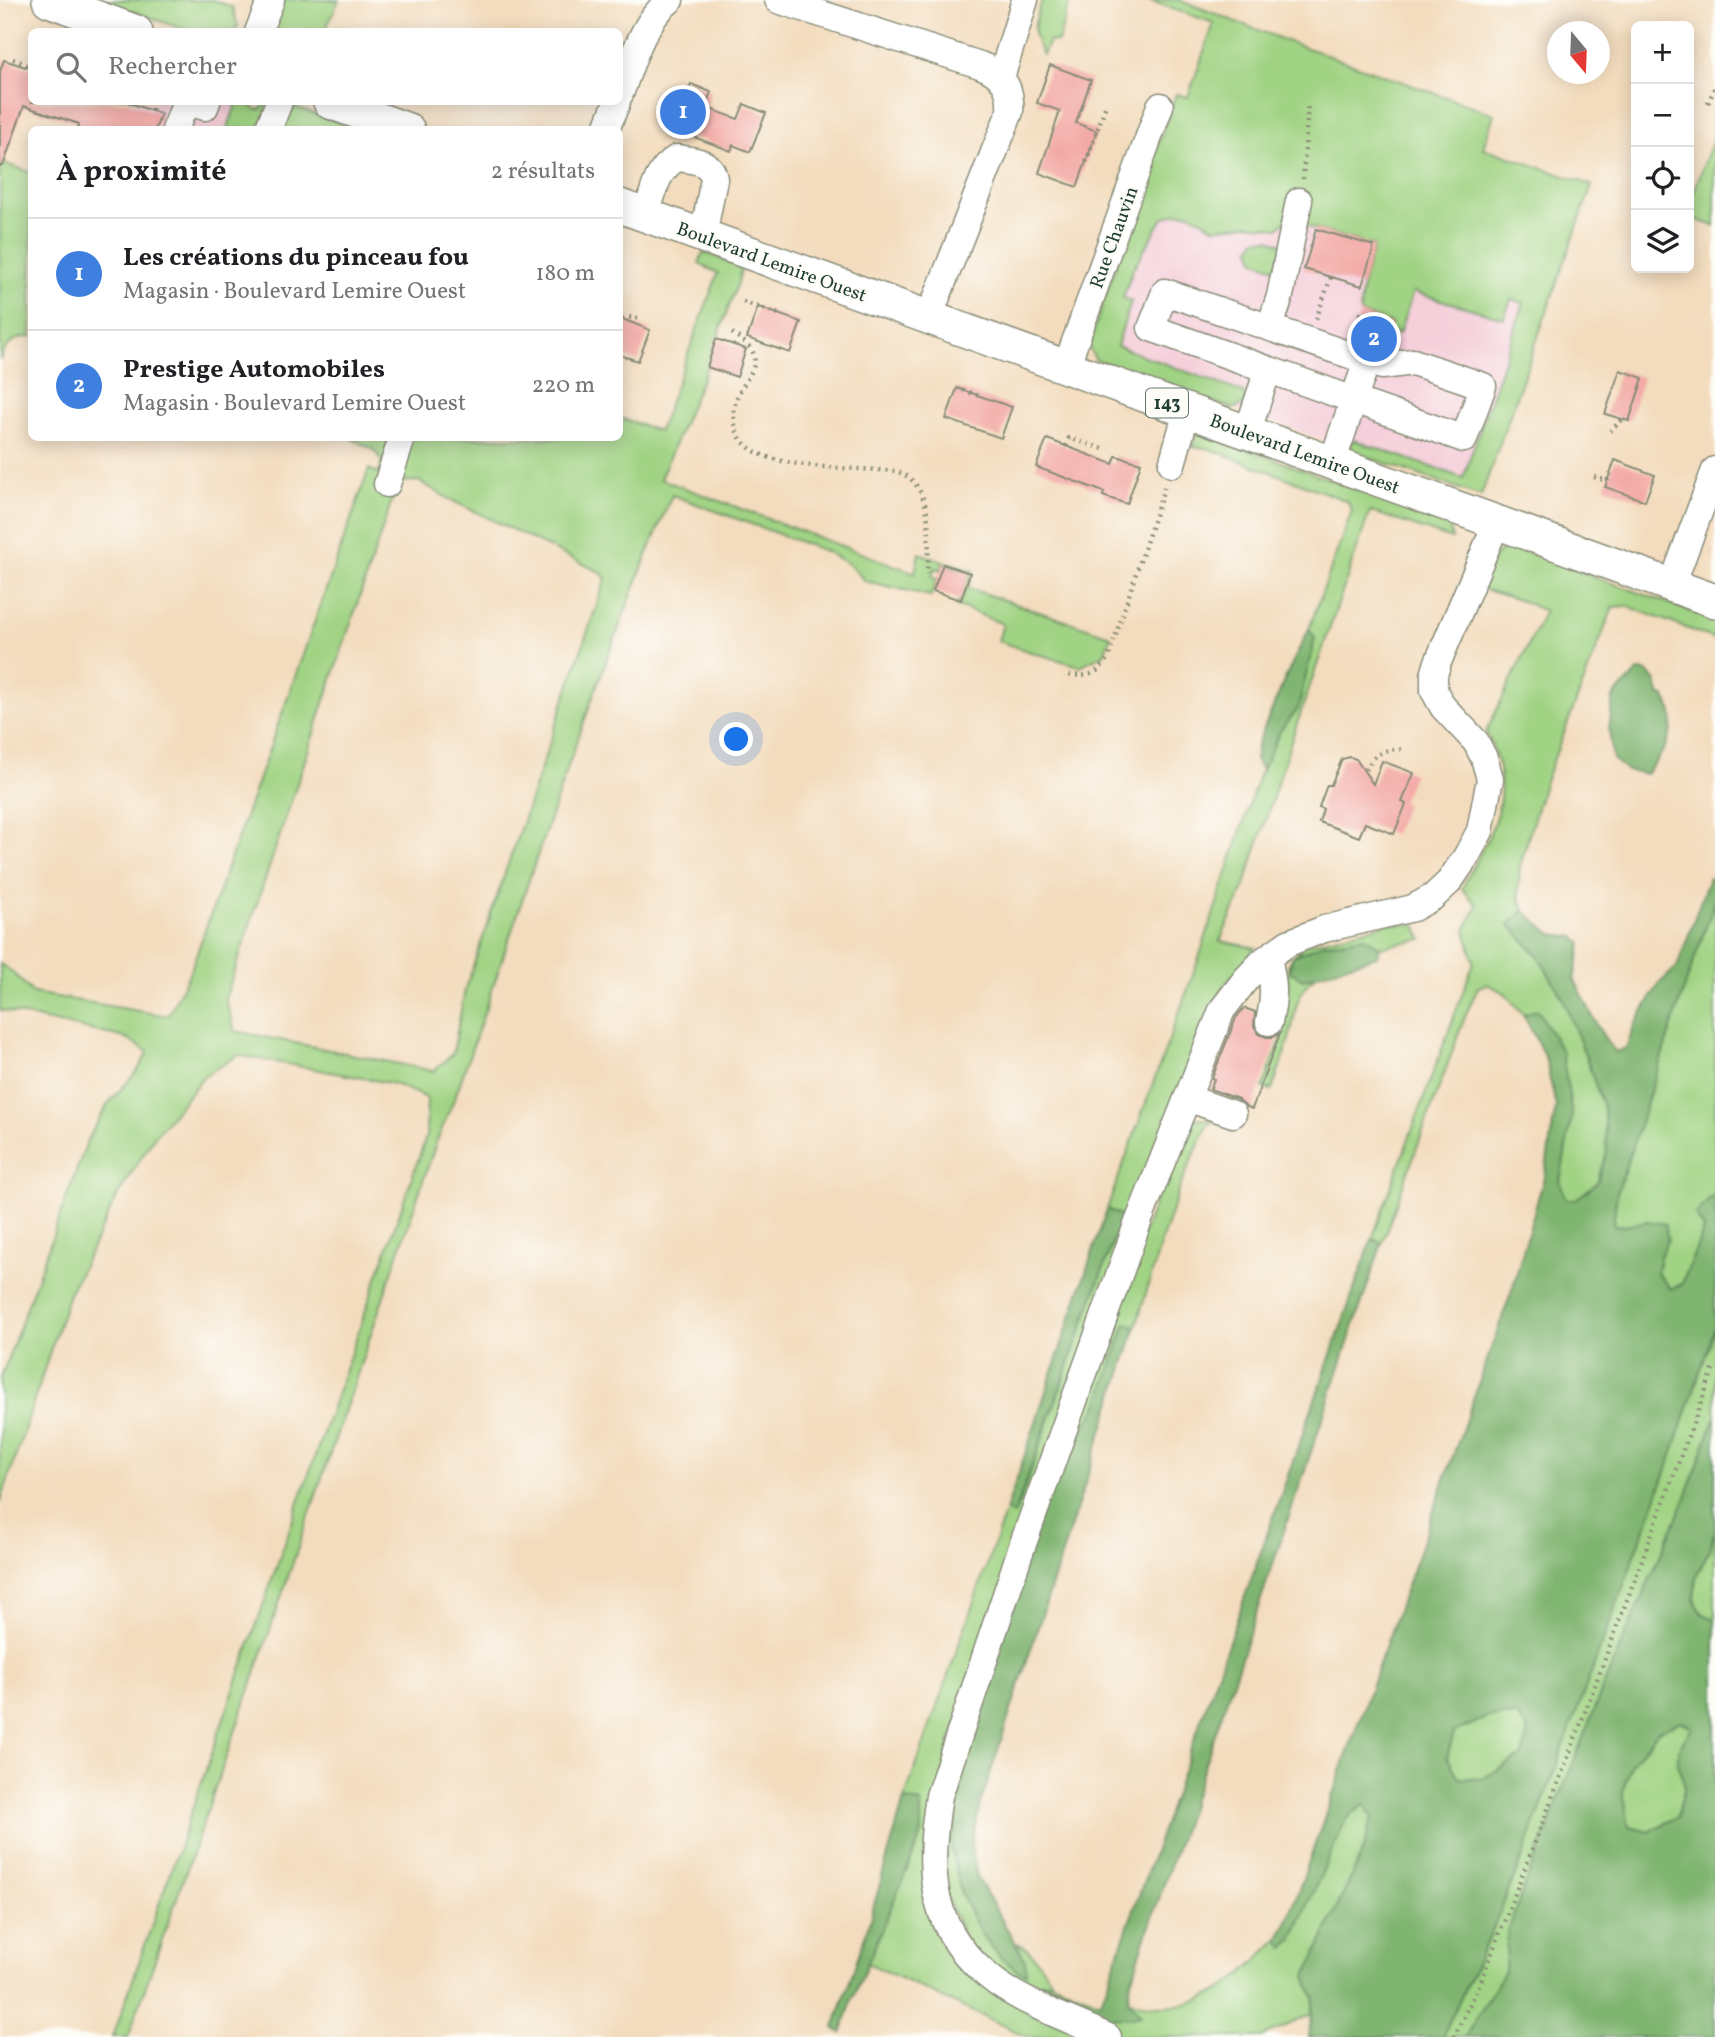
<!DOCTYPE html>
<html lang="fr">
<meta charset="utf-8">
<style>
body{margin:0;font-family:Vollkorn,serif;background:#f2f2f2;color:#202124}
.controls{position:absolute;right:21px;top:21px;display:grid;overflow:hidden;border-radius:10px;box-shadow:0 4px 18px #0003}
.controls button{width:63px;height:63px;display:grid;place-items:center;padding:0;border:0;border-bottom:2px solid #e0e0e0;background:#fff;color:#202124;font:35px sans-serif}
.compass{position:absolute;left:1547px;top:21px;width:63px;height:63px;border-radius:50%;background:#fff;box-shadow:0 4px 18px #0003;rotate:161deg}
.you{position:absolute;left:737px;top:740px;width:24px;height:24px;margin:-18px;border:5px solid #fff;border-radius:50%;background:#1a73e8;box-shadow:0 0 0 10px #1a73e833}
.badge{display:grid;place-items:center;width:46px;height:46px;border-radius:50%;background:#c8321e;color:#fff;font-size:23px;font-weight:700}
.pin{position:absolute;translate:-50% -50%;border:4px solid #fff;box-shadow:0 2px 7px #0006}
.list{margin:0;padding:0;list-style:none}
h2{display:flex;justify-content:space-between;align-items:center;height:91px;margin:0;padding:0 28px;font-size:30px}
h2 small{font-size:23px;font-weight:400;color:#757577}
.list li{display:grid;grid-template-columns:46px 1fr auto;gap:21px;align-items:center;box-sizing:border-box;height:112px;padding:0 28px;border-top:2px solid #e0e0e0}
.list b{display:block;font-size:26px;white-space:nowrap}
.list p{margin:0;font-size:23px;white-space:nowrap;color:#757577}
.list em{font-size:23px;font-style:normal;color:#757577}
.icon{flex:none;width:38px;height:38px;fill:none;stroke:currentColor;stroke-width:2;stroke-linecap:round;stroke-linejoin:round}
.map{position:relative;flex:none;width:1715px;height:2037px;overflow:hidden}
.search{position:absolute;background:#fff;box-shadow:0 4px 18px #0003;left:28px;top:28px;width:595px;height:77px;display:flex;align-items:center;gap:18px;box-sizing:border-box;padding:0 24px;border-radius:10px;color:#757577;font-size:26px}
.panel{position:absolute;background:#fff;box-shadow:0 4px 18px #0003;left:28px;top:126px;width:595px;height:315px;border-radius:10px}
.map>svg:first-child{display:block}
</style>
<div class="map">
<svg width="1715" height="2037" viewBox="0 0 1715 2037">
<rect width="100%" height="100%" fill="#fdfcf7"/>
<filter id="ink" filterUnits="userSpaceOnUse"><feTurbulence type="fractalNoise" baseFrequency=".0143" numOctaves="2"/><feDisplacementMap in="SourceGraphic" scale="14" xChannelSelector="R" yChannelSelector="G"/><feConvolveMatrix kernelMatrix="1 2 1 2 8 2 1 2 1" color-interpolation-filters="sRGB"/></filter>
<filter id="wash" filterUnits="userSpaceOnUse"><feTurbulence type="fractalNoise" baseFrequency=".00686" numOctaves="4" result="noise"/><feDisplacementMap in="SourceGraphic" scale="28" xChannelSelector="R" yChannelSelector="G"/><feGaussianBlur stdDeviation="1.57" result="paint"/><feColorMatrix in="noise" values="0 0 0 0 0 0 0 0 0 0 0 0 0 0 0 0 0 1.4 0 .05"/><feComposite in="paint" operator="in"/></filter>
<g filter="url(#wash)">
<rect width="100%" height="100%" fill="#f3dcbd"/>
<path fill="#f5cfda" d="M87,102h165l-10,27 -165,1z
M1160,181l151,13 -6,32 235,71 -59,199 -386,-137z"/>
<path fill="#a0d383" stroke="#60885c" stroke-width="2" fill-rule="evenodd" d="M101,0h112l19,7 6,19 -3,5h-47z
M281,0h58l-14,31 -56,1z
M1042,0h28l-12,42 -9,-1 -6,14c-14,-25 -9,-29 -1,-55z
M1148,0h31l105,40 210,74 -11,34 109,37 -111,311 -120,-41 -10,-5 -1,-7 4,-3 109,38 61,-175 -13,-4 -7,19 -91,-26 -14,42 -10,-3 2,-7 -31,-11 2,-27 12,-40 -69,-20 5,-32 -18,-1 -3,25 -11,10 -29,-4 -34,4 -25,-15h-13l-14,5 -30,51 -10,29 8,3 -14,45 127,47 2,7 -3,5 -10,4 -138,-50 -7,-13 88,-252 12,3 26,-74z
M237,102h7l14,8 4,-2 1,-6h5l-7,27 -34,1z
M294,107l64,22 -82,1 11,-22z
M1715,134v92l-26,-9v-12z
M0,162l32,11 -1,164c-16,-1 -26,9 -31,23z
M1256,239h13l14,5 -8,24 -20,-7 -4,-13z
M703,252l38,15 -2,12 -32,88 -47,112 255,94 4,-20 54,18 -5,17 143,48 -7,18 -24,12 -46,-13 -36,-12 5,-17 -47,-19 5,-5 8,-27 -26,-9 -3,6 -5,-2 -3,9 5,2 -6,17 -66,-15 -15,-16 -25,-14 -153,-56c-83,195 -146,397 -215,597l-21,51 -192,563 -116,331h-15l313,-900 1,-39 -32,-14 -157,-29 -34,21 -50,61 -35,56 -50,101 -69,210v-123l88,-242 20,-35 30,-34 10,-18 -22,-14 -126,-28v-46l11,7 22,22 135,23 22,-44 179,-503 10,5 3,-14 -9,-11 -23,-11h270v-20l39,13 59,-158 -19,-9zM419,481l30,18 151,73 6,6 -141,412 -12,63 -19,18 -199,-40 -10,-32 173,-517z
M1197,431l252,92 3,16 -82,-28 -79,230 -47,147 -24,53 36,7 -30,35 -16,28 -264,743 -4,180 156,103h-70l-161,-74 54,-127v-33l-17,-3 102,-289 8,4 8,-19 100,-280 -15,-7 91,-248 60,-183 22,-47 18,-23 17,-70 -6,-9 43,-119 -5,-9 -140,-53 -15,-1z
M1504,548l10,1 12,3 189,68v19l-88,-33 -14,1 -69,177 -24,82 -2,27 6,18 -15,13 30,33 24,42 22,55 19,56 3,42 -10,31 -22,17 -11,-1 -4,-18 12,-67 -34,-104 -15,4 -18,-21 -18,-9 -9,3 -12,27 -84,229 -10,-4 102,-277 -9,-32 12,-25 -15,-17c29,-57 57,-92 24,-156l59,-121 -20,-9 -46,-14 17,-33z
M1715,901v293l-7,6 -4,29 -22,55 -11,5 -14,-16 3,-17 8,-16 -22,-19 -21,5 -12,-1 4,-32 71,-216z
M1390,923l26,2 6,14 -42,8 -15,-10 -42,7 -20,35 11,-2c-19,17 -17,31 -23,55 -5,19 -13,39 -19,58l-9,-2 23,-62 2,-60 5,-10 11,-11z
M1196,1118l19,3 -7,3 -27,60 -18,52 -27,91 -10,-3 -29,83 -43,69 128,-348z
M1715,1327v90l-29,80 -79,180 -99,252 -3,42 -40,66h-23l49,-104 31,-75 149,-400z
M1715,1531v88l-12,-5 -9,-15 2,-22 12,-25z
M1516,1715l13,15 -7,26 -40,23 -23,-1 -12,-21 7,-25 34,-15z
M1681,1721l11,5 -14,40 7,21 -8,30 -29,15 -19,-5 -6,-37 8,-26 27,-33z
M966,1730l-11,62 -4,54 74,114 -9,-17c16,5 27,26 36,39h-10l-2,6 100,27 -12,-15c67,21 107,-16 150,-61l6,8 8,-7 54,-121 19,-15 7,13 -8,32 -58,127 8,22 -2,16 -50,23h-145l-83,-42 -65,-45 -32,-77 3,-50z"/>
<path fill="#80b571" stroke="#507952" stroke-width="2" fill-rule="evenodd" d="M1309,629l6,9 -17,71 -18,22 -18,39 -7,-11 3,-17 32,-74z
M1638,671l9,1 9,9 3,14 6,2c2,5 6,11 7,16 3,23 -12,45 -26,61l-18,-3 -15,-12 -4,-29 4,-33z
M1709,878l6,2v21l-27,76 -71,216 -4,32 12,1 21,-5 19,3 3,16 -8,16 -3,17 14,16 11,-5 22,-55 -9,-15 20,-20v133l-44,131 -149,400 -31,75 -49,104h-133l5,-39 -8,-22 58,-127 8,-32 -7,-13 -19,15 -54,121 -8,8 -6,-9 8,-13 226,-636 33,-116 11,-68 -11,-49 -22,-43 15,-4 24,42 10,62 -12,67 5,18 10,1 22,-17 10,-31 -3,-42 -19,-56 -22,-55 -24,-42 -30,-33 15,-13 28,23 23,3 7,7 -8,35c14,24 23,54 42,73l10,-4 9,-23 24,-41 18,-17zM1516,1715l13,15 -7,26 -40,23 -23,-1 -12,-21 7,-25 34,-15z
M1365,937l15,10 -3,9 -74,23 -14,-8 4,-15 30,-12z
M1107,1209l15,7 -108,299 -8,-4z
M1372,1239l10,4 -251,738 -3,19 13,15c-39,10 -67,-11 -102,-27l3,-6h10l49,20z
M1126,1323l10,4 -154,472 -11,46 6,32 48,83 1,14 -8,-3 -16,-12 -21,-25 -20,-40 -10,-48 4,-54 11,-62 88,-254 43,-69z
M1715,1417v114l-7,21 -12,25 -2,22 9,15 12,5v418h-250l40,-66 3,-42 99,-252 79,-180zM1681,1721l11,6 -14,23v16l7,21 -8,30 -28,15 -20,-5 -6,-37 8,-26 27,-33z
M904,1800l17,3v33l-68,162 -12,35 -7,-5 32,-95z"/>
<g id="blocks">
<path fill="#f3a9a5" d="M4,60l28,9v33h95l34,12 -6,16h-78l2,-6 -55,-18 -21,60h-3v-95z
M1050,65l41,15 -15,43 21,8 -20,56 -38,-14 21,-62 -23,-8z
M691,84l20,8 -6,15 33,12 6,-15 22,9 -16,39 -17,-7 -2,6 -40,-15 3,-8 -22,-9 8,-21 5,2z
M1316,229l58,17 -12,40 -58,-17z
M758,307l43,15 -11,31 -43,-15z
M1360,313l31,11 -8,26 -32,-11z
M620,318l30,12 -12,31 -18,-6z
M716,339l30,10 -9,28 -30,-10z
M1620,370l23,8 -14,43 -24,-7z
M957,388l55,19 -11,31 -55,-19z
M1047,439l66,25 3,-8 25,7 -14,41 -24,-8 1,-4 -68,-25z
M1615,460l40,15 -10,26 -40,-14z
M943,564l27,9 -9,27 -28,-9z
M1350,757l6,2 17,25 9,-23 32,12 -12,29 4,2 -12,30 -29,-11 -6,14 -40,-15 4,-13 -4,-2 8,-22h4l11,-26z
M1244,1008l11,4 -1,14 5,8 7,3h7l7,-4 -28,76 -5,-2 -9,-8 -28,-10 4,-10 -2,-1 24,-60z"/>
</g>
</g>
<g filter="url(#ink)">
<use href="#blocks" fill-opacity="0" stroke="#898c78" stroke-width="2"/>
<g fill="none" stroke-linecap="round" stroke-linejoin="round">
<g stroke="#898c78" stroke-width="29">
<path id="minor" d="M778,0l202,65c22,8 32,23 30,47l-81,205
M258,32l13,-32
M1001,78l24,-78
M620,94c12,-32 22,-72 50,-94
M188,102l17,5 2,-5
M175,130l11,-28
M268,130l11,-28
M606,130l11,-28
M646,215c8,-23 9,-44 31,-57 16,2 35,3 37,21l-11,57
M1165,292l217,74 31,-4 70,24 -19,53 -313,-111z
M1270,327l10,-31 19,-95
M1066,367l94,-261
M1247,433l21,-63
M1332,463l35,-102
M1172,464l15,-53
M387,484l15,-46
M1672,585l43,-115
M1268,958c6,25 7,38 1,64
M1187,1098l46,16
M1108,2037c-35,-17 -79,-31 -111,-54 -69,-51 -70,-110 -58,-187l81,-244 117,-327 85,-215 24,-31 18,-19 24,-17 36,-14 89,-21 20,-11 16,-15 17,-25 14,-26 10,-52 -6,-21 -8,-16 -33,-35 -9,-16v-16l4,-13 59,-140"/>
</g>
<g stroke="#898c78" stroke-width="36">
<path id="major" d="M49,0l87,32
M330,102l78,28
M620,206l1095,395"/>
</g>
<path stroke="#898c78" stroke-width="4.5" stroke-dasharray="2 5" stroke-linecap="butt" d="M13,59l19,7
M133,103l3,-1
M1708,103l7,-16
M152,110v-8
M680,136l2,-13
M1086,162l20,-57
M1303,179l5,-77
M743,302l36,12
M1316,319l15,-42
M623,320l5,-3 14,2
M732,333c8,6 20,13 22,23 5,20 -27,35 -19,69 3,13 11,22 23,28 31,16 100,15 137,18 41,11 34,71 32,103
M963,390l16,6
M1610,431l13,-12
M1066,446l3,-8 35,11
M1594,477l13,4 3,-8
M1069,675c22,2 28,0 40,-19l56,-171
M1366,770c10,-19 19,-22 40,-20
M1454,2037l27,-56 89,-229 145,-387"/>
<use href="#minor" stroke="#fff" stroke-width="26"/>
<use href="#major" stroke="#fff" stroke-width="33"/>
</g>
</g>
<g text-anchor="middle" stroke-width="5" stroke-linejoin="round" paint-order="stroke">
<rect fill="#fdfcf7" stroke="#62766e" stroke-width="2" x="1146" y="388.5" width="42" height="29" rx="5"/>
<g font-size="18" font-weight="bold" fill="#1f3d34">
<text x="1167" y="409">143</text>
</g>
<g font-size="19" fill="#1f3d34" stroke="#fdfcf7">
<text transform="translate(1113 237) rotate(-70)" y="7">Rue Chauvin</text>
<text transform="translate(772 261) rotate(20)" y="7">Boulevard Lemire Ouest</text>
<text transform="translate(1305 453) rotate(20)" y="7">Boulevard Lemire Ouest</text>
</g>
</g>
</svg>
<div class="controls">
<button>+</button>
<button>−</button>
<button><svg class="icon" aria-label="locate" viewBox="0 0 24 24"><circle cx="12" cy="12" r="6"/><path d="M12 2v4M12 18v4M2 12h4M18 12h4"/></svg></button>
<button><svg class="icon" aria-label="layers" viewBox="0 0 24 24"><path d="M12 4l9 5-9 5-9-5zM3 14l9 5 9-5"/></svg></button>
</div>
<svg class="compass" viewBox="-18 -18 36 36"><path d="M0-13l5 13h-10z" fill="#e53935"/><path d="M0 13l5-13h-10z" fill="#757577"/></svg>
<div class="you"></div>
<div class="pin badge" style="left:683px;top:112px;background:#3f7fe0">1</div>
<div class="pin badge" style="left:1374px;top:339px;background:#3f7fe0">2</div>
<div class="search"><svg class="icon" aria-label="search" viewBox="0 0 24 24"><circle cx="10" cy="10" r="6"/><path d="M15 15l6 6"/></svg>Rechercher</div>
<section class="panel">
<h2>À proximité<small>2 résultats</small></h2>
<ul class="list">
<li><span class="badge" style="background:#3f7fe0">1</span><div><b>Les créations du pinceau fou</b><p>Magasin · Boulevard Lemire Ouest</p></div><em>180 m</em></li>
<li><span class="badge" style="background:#3f7fe0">2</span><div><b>Prestige Automobiles</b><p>Magasin · Boulevard Lemire Ouest</p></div><em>220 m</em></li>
</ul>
</section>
</div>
